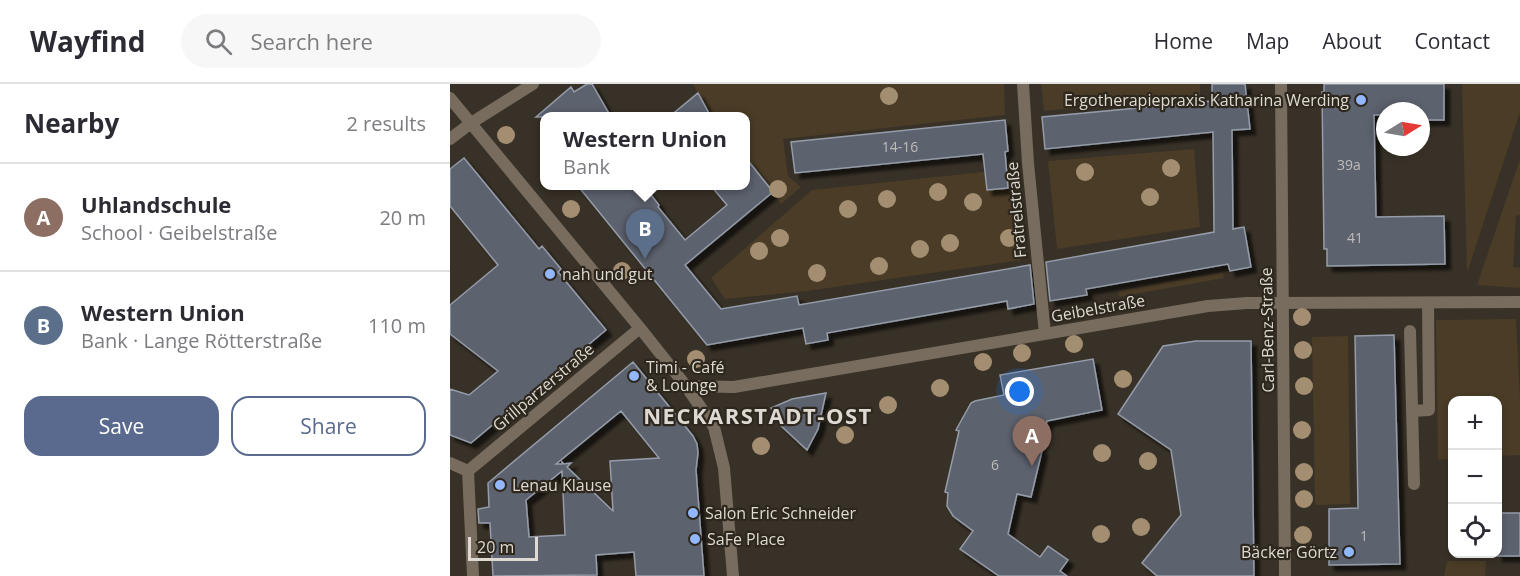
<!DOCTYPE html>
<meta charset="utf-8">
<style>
body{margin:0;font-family:"Open Sans",sans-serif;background:#f7f7f7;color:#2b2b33}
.controls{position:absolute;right:18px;bottom:18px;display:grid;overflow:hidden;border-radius:12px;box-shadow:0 3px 9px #0003}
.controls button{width:54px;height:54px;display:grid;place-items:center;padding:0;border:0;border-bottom:2px solid #e1e1e2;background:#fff;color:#2b2b33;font:30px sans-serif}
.compass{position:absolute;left:926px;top:18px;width:54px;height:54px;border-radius:50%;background:#fff;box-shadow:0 3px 9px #0003;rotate:79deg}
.scale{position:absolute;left:18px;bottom:15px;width:70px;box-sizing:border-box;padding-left:6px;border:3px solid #dedad3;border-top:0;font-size:16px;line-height:21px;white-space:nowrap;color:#dedad3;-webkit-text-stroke:4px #2e271e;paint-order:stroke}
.you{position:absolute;left:570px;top:308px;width:21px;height:21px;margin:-15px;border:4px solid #fff;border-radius:50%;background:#1a73e8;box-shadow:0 0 0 9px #1a73e833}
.badge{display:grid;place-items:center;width:39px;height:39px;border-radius:50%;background:#596a8e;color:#fff;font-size:20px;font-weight:700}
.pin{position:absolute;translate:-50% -50px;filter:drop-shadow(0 2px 3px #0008)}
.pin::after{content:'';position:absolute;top:32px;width:21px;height:18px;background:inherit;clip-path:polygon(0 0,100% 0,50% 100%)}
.popup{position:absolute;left:90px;top:28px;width:210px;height:78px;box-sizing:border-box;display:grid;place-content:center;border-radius:12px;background:#fff;filter:drop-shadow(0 2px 4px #0005);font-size:20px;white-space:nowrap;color:#7c7c81}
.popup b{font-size:22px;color:#2b2b33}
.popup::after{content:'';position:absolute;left:50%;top:100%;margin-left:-12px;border:12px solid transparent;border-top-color:#fff}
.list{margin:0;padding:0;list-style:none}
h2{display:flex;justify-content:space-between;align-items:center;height:78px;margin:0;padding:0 24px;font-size:26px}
h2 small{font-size:20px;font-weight:400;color:#7c7c81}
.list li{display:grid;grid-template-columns:39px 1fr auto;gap:18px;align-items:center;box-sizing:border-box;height:108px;padding:0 24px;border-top:2px solid #e1e1e2}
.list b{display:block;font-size:22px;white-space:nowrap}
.list p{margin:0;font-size:20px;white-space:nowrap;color:#7c7c81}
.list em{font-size:20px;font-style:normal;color:#7c7c81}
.actions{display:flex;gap:12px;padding:18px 24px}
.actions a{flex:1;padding:14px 0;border:2px solid #596a8e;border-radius:18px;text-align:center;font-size:21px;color:#596a8e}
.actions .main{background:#596a8e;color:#fff}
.icon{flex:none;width:33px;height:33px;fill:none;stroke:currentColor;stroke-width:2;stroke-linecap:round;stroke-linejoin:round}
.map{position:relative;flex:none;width:1070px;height:492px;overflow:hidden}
header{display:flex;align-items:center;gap:36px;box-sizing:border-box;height:84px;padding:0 30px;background:#fff;border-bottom:2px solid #e1e1e2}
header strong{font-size:28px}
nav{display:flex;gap:33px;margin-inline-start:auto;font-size:21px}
.search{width:420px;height:54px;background:#f7f7f7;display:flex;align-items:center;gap:15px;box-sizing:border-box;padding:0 21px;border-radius:33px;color:#7c7c81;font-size:22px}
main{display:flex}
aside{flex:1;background:#fff}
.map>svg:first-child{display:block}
</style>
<header>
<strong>Wayfind</strong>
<div class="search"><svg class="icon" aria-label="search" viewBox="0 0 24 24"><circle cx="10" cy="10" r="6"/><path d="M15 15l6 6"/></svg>Search here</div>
<nav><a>Home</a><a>Map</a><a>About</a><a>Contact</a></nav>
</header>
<main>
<aside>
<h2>Nearby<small>2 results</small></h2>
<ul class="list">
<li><span class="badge" style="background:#8d6e63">A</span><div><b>Uhlandschule</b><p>School · Geibelstraße</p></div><em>20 m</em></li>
<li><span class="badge" style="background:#5c6f8a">B</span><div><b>Western Union</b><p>Bank · Lange Rötterstraße</p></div><em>110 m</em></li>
</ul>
<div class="actions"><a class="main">Save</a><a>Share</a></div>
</aside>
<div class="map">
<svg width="1070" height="492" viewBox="0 0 1070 492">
<defs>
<filter id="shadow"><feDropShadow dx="5.5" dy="5.5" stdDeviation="1.5" flood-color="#0009"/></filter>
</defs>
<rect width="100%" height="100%" fill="#383127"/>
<path fill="#4a3c26" d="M243,0h311l1,31 -222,24 5,37 13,11 -20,17 -29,-38 -6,5v-54l-35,-1z
M591,0h159v12l-156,15z
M1012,0h58v28l-53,161z
M744,65l6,78 -143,22 -9,-88z
M1070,75v56l-4,1 -3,51 7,1v20l-43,-3z
M562,85l9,91 -214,31 -82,8 -14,-21 101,-88z
M773,188l1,6 -105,19 -1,-6z
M1066,235l4,79v57l-22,1v-56h-46v59l-14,1 -2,-140z
M898,252l2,168 -35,1 -3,-168z
M997,477h39l-1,15h-41z"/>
<path fill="#5c626e" stroke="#959ca9" stroke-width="1.5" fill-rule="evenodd" filter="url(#shadow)" d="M137,0h5l19,33h-75l35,-30 3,5z
M762,0h33l5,45 -18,1 1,99 11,-2 7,40 -21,4 -2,-7 -142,25 1,6 -37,6 -4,-39 168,-30 -1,-100 -168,17 -3,-32 170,-16z
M874,0h120v36h-23v-9h-36v4h-11l2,102 68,-1 1,48 -118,2v-17h-3l-2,-157h2z
M248,9l13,24h-42z
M555,36l3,31 -3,1 3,36 -21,2 -4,-36 -188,19 -4,-31z
M14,74l75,91 3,-3 19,23 -3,3 48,58 -135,113 -21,-8v-46l19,6 29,-24 -48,-37v-29l48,-40 -48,-59v-37z
M296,74l27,34 -88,73 36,44 76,-13 2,9 231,-40 4,39 -26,5 -1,-8 -180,32 1,7 -22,4 -3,-16 -96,17 -129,-159h66l15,19 -1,2 27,33 42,-35 -16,-19h35z
M944,251l6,229 -71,1v-56l29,-1 -3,-172z
M746,257h55l3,235h-97l-15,-13 39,-48 -10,-65 -53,-36 45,-68z
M643,275l9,51 -55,11 -8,29 3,1 -11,46 -14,-3 -9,40 32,23 8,-11 20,14 -8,11 7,5h-68l-39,-27 13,-18 -20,-15 -6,-10 1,-13 -3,-1 14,-61 -3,-1 15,-27 4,-2 29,-6 -4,-20z
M183,278l60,74 4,8 1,9 -2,17 8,106h-68l-2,-24 -38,3 1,20 -104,1 -3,-53h-11l-1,-14 11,-2 -1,-24zM171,327l38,47 -49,3 3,50 -46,-44 4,-4 -7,1 -2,-2v2h-6zM112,387l3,64 -36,2 -3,-37z
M376,309l-8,36 -11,21 -28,-26 2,-1 -10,-15 21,-9z
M1047,429h23v43h-23z"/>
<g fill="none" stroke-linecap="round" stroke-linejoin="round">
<path stroke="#776c5d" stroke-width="12" d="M960,247l4,153
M962,327l17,-1 -1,-107"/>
<path stroke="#776c5d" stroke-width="12" d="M573,0l5,79 17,171
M0,14l190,230 46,58 28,41 10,41 9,108
M0,55l21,-16 62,-39
M236,302l48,1 474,-81 39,-3 273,-1
M0,379l18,8
M18,387l172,-143
M18,387l5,105"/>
<path stroke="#776c5d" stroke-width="12" d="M831,0l4,492"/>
</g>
<g fill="#a48e71">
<circle cx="439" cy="12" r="9"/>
<circle cx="56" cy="51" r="9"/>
<circle cx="721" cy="84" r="9"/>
<circle cx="635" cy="88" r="9"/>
<circle cx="328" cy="105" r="9"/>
<circle cx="488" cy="108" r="9"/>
<circle cx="700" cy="113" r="9"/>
<circle cx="437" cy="115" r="9"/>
<circle cx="523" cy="118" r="9"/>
<circle cx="121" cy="125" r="9"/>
<circle cx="398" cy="125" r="9"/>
<circle cx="330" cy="154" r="9"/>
<circle cx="559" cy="154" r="9"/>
<circle cx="500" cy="159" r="9"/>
<circle cx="470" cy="165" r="9"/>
<circle cx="309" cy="167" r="9"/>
<circle cx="429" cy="182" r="9"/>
<circle cx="172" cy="187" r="9"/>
<circle cx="367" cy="189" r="9"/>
<circle cx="852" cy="233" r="9"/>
<circle cx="624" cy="260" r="9"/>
<circle cx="853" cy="266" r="9"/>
<circle cx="572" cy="269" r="9"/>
<circle cx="246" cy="275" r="9"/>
<circle cx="533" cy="278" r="9"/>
<circle cx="673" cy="295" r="9"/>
<circle cx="854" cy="302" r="9"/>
<circle cx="490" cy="304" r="9"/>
<circle cx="438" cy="321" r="9"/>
<circle cx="852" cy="346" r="9"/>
<circle cx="395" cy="351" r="9"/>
<circle cx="311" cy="362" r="9"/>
<circle cx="652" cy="369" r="9"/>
<circle cx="698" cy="377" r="9"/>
<circle cx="854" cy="388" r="9"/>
<circle cx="854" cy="415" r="9"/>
<circle cx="691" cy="443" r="9"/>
<circle cx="651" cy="450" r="9"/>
<circle cx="853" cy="451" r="9"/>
</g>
<g fill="#92b7fd" stroke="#2e271e" stroke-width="2">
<circle cx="911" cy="16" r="6"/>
<circle cx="100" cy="190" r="6"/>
<circle cx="184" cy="292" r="6"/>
<circle cx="50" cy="401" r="6"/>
<circle cx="243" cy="429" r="6"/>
<circle cx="245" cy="455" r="6"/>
<circle cx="899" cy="468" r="6"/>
</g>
<g text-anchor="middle" stroke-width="4.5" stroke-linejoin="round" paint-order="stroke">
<g font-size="14" fill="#bebcba">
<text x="450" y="68">14-16</text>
<text x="899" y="86">39a</text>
<text x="905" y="159">41</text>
<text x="545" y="386">6</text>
<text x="914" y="457">1</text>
</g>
<g font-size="16" fill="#dedad3" stroke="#2e271e" text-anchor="start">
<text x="899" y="22" text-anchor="end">Ergotherapiepraxis Katharina Werding</text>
<text x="112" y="196">nah und gut</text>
<text x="196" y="289">Timi - Café<tspan x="196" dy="18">&amp; Lounge</tspan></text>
<text x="62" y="407">Lenau Klause</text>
<text x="255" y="435">Salon Eric Schneider</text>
<text x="257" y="461">SaFe Place</text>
<text x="887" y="474" text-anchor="end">Bäcker Görtz</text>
</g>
<g font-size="16" fill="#dedad3" stroke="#2e271e">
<text transform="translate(566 126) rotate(-95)" y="6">Fratrelstraße</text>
<text transform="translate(648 224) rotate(-10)" y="6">Geibelstraße</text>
<text transform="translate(817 246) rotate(-91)" y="6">Carl-Benz-Straße</text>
<text transform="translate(93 303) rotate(-40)" y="6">Grillparzerstraße</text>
</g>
<g font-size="22" font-weight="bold" letter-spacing="1.5" fill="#dedad3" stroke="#2e271e">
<text x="308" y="340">NECKARSTADT-OST</text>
</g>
</g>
</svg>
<div class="controls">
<button>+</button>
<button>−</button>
<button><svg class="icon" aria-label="locate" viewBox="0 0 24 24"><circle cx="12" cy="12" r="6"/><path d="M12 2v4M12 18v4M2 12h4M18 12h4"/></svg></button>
</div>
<svg class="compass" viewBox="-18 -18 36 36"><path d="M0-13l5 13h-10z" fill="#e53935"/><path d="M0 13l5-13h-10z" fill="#7c7c81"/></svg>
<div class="scale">20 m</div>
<div class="you"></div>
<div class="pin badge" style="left:582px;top:382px;background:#8d6e63">A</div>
<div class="pin badge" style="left:195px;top:175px;background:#5c6f8a">B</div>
<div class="popup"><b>Western Union</b>Bank</div>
</div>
</main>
